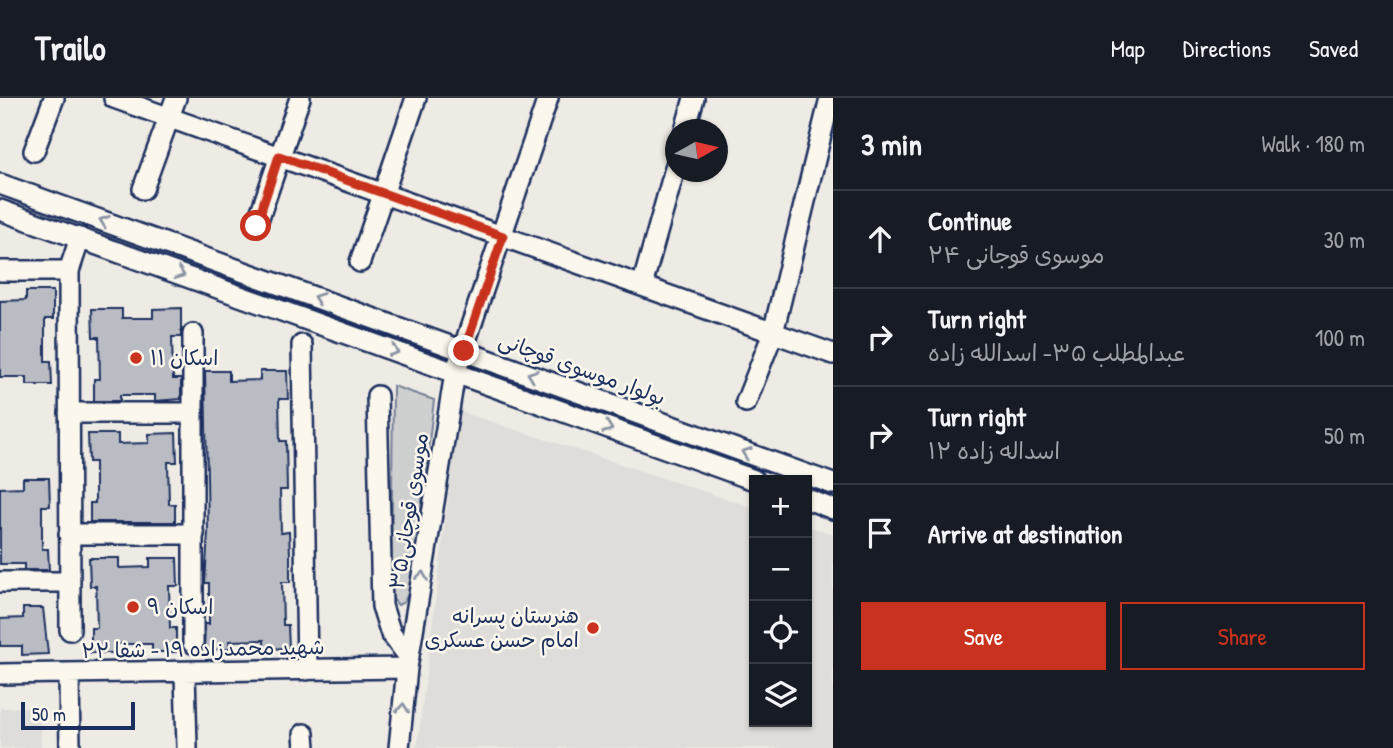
<!DOCTYPE html>
<meta charset="utf-8">
<style>
body{margin:0;font-family:"Patrick Hand","Playpen Sans Arabic",sans-serif;background:#20242c;color:#f1f3f6}
.controls{position:absolute;right:21px;bottom:21px;display:grid;overflow:hidden;border-radius:0px;box-shadow:0 2px 5px #0004}
.controls button{width:63px;height:63px;display:grid;place-items:center;padding:0;border:0;border-bottom:2px solid #363941;background:#171b24;color:#f1f3f6;font:35px sans-serif}
.compass{position:absolute;left:665px;top:21px;width:63px;height:63px;border-radius:50%;background:#171b24;box-shadow:0 2px 5px #0004;rotate:82deg}
.scale{position:absolute;left:21px;bottom:18px;width:114px;box-sizing:border-box;padding-left:7px;border:4px solid #1b2f5e;border-top:0;font-size:19px;line-height:24px;white-space:nowrap;color:#1b2f5e;-webkit-text-stroke:5px #fbf7ec;paint-order:stroke}
.stop{position:absolute;width:21px;height:21px;margin:-16px;border:5px solid #c8321e;border-radius:50%;background:#fff}
.stop.end{background:#c8321e;border-color:#fff;box-shadow:0 2px 7px #0008}
.list{margin:0;padding:0;list-style:none}
h2{display:flex;justify-content:space-between;align-items:center;height:91px;margin:0;padding:0 28px;font-size:30px}
h2 small{font-size:23px;font-weight:400;color:#9ea1a6}
.list li{display:grid;grid-template-columns:46px 1fr auto;gap:21px;align-items:center;box-sizing:border-box;height:98px;padding:0 28px;border-top:2px solid #363941}
.list b{display:block;font-size:26px;white-space:nowrap}
.list p{margin:0;font-size:23px;white-space:nowrap;color:#9ea1a6}
.list em{font-size:23px;font-style:normal;color:#9ea1a6}
.actions{display:flex;gap:14px;padding:21px 28px}
.actions a{flex:1;padding:16px 0;border:2px solid #c8321e;border-radius:0px;text-align:center;font-size:24px;color:#c8321e}
.actions .main{background:#c8321e;color:#fff}
.icon{flex:none;width:38px;height:38px;fill:none;stroke:currentColor;stroke-width:2;stroke-linecap:round;stroke-linejoin:round}
.map{position:relative;flex:none;width:833px;height:650px;overflow:hidden}
header{display:flex;align-items:center;gap:42px;box-sizing:border-box;height:98px;padding:0 35px;background:#171b24;border-bottom:2px solid #363941}
header strong{font-size:33px}
nav{display:flex;gap:38px;margin-inline-start:auto;font-size:24px}
main{display:flex}
aside{flex:1;background:#171b24}
.map>svg:first-child{display:block}
</style>
<header>
<strong>Trailo</strong>
<nav><a>Map</a><a>Directions</a><a>Saved</a></nav>
</header>
<main>
<div class="map">
<svg width="833" height="650" viewBox="0 0 833 650">
<rect width="100%" height="100%" fill="#eeebe4"/>
<filter id="ink" filterUnits="userSpaceOnUse"><feTurbulence type="fractalNoise" baseFrequency=".0143" numOctaves="2"/><feDisplacementMap in="SourceGraphic" scale="14" xChannelSelector="R" yChannelSelector="G"/><feConvolveMatrix kernelMatrix="1 2 1 2 8 2 1 2 1" color-interpolation-filters="sRGB"/></filter>
<g filter="url(#ink)">
<path fill="#deddda" d="M459,313l295,97v214h53v-196l26,8v214h-416z
M40,609l1,41h-41v-40z"/>
<path fill="#cecfcf" stroke="#747f96" stroke-width="2" d="M393,288l41,14 -22,186 -8,16 -6,3 -7,-8z"/>
<path fill="#b9bcc3" stroke="#1b2f5e" stroke-width="2" d="M26,193h27v28h-8v42h6l1,24h-25v-8h-27v-76l26,-1z
M181,210v29h-9l1,42h8v20l-26,2v-6h-35v6h-26v-22h6l-1,-42h-6l-1,-28h30v9h31v-9z
M205,273h24v10l31,-1v-9h27l1,28h-9l1,42h6l1,49h-7l1,43 8,-1 1,22v28h-8l1,43h5l1,23 -25,1v-9l-35,1v8l-25,1 1,-26h4v-41h-4l3,-51z
M176,335l1,29h-9l1,42h6v18h-85v-19h5v-41h-6l-1,-28h30v10l31,-1v-9z
M23,380h26l1,28h-8v43h6l1,21h-25v-6h-24v-76l23,-1z
M89,460h30v10l31,-1v-9h27l1,28h-9l1,42h6v24h-24v-8h-35v9h-26v-25h6l-1,-42h-6z
M23,510h20l5,46 -26,1v-9h-22v-27l23,-1z"/>
<g fill="none" stroke-linecap="round" stroke-linejoin="round">
<g stroke="#1b2f5e" stroke-width="24">
<path id="minor" d="M114,0l719,256
M685,32l9,-32
M34,53l20,-53
M0,86l833,300
M143,91l33,-91
M0,112l754,270
M256,128l44,-128
M360,164l56,-164
M0,173h69
M642,188l34,-121
M193,236v309
M302,247l5,325
M377,298l5,210 9,28 18,23
M746,304l27,-69 57,-235
M69,315h124
M807,401l26,10
M69,436h125
M0,484h70
M70,532l-1,-359 11,-33
M185,574l2,76
M0,576l407,-6
M69,577l1,73
M304,636l1,14
M399,650l8,-80 48,-295 93,-275"/>
</g>
<use href="#minor" stroke="#fbf7ec" stroke-width="19"/>
</g>
<defs><path id="oneway-chevron" d="M-2-3.5L2.5 0L-2 3.5" fill="none" stroke-width="1.6" stroke-linecap="round" stroke-linejoin="round" transform="scale(1.75)"/></defs>
<g stroke="#8b93a5">
<use href="#oneway-chevron" transform="translate(104 123) rotate(-160)"/>
<use href="#oneway-chevron" transform="translate(180 176) rotate(20)"/>
<use href="#oneway-chevron" transform="translate(318 200) rotate(-160)"/>
<use href="#oneway-chevron" transform="translate(394 253) rotate(20)"/>
<use href="#oneway-chevron" transform="translate(532 277) rotate(-160)"/>
<use href="#oneway-chevron" transform="translate(608 330) rotate(20)"/>
<use href="#oneway-chevron" transform="translate(746 355) rotate(-160)"/>
<use href="#oneway-chevron" transform="translate(422 478) rotate(-81)"/>
<use href="#oneway-chevron" transform="translate(403 610) rotate(-85)"/>
</g>
</g>
<g fill="none" stroke-linecap="round" stroke-linejoin="round" filter="url(#ink)">
<path stroke="#c8321e" stroke-width="9" d="M256,128l23,-70 224,80 -39,115"/>
</g>
<g fill="#c8321e" stroke="#fbf7ec" stroke-width="2.5">
<circle cx="136" cy="260" r="7"/>
<circle cx="133" cy="509" r="7"/>
<circle cx="593" cy="530" r="7"/>
</g>
<g text-anchor="middle" stroke-width="5" stroke-linejoin="round" paint-order="stroke">
<g font-size="21" fill="#1b2f5e" stroke="#fbf7ec" text-anchor="start">
<text x="150" y="267">اسکان ۱۱</text>
<text x="147" y="516">اسکان ۹</text>
<text x="579" y="525" text-anchor="end">هنرستان پسرانه<tspan x="579" dy="24">امام حسن عسکری</tspan></text>
</g>
<g font-size="21" fill="#1b2f5e" stroke="#fbf7ec">
<text transform="translate(582 271) rotate(20)" y="7">بولوار موسوی قوچانی</text>
<text transform="translate(409 413) rotate(-81)" y="7">موسوی قوچانی۳۵</text>
<text transform="translate(203 551) rotate(-1)" y="7">شهید محمدزاده ۱۹ - شفا ۲۲</text>
</g>
</g>
</svg>
<div class="controls">
<button>+</button>
<button>−</button>
<button><svg class="icon" aria-label="locate" viewBox="0 0 24 24"><circle cx="12" cy="12" r="6"/><path d="M12 2v4M12 18v4M2 12h4M18 12h4"/></svg></button>
<button><svg class="icon" aria-label="layers" viewBox="0 0 24 24"><path d="M12 4l9 5-9 5-9-5zM3 14l9 5 9-5"/></svg></button>
</div>
<svg class="compass" viewBox="-18 -18 36 36"><path d="M0-13l5 13h-10z" fill="#e53935"/><path d="M0 13l5-13h-10z" fill="#9ea1a6"/></svg>
<div class="scale">50 m</div>
<div class="stop" style="left:256px;top:128px"></div>
<div class="stop end" style="left:464px;top:253px"></div>
</div>
<aside>
<h2>3 min<small>Walk · 180 m</small></h2>
<ul class="list">
<li><svg class="icon" aria-label="ahead" viewBox="0 0 24 24"><path d="M12 20V5M6 11l6-6 6 6"/></svg><div><b>Continue</b><p>موسوی قوجانی ۲۴</p></div><em>30 m</em></li>
<li><svg class="icon" aria-label="right" viewBox="0 0 24 24"><path d="M7 20v-9h11M14 6l5 5-5 5"/></svg><div><b>Turn right</b><p>عبدالمطلب ۳۵- اسدالله زاده</p></div><em>100 m</em></li>
<li><svg class="icon" aria-label="right" viewBox="0 0 24 24"><path d="M7 20v-9h11M14 6l5 5-5 5"/></svg><div><b>Turn right</b><p>اسداله زاده ۱۲</p></div><em>50 m</em></li>
<li><svg class="icon" aria-label="arrive" viewBox="0 0 24 24"><path d="M6 21V4h12l-3 4 3 4H6"/></svg><div><b>Arrive at destination</b></div></li>
</ul>
<div class="actions"><a class="main">Save</a><a>Share</a></div>
</aside>
</main>
